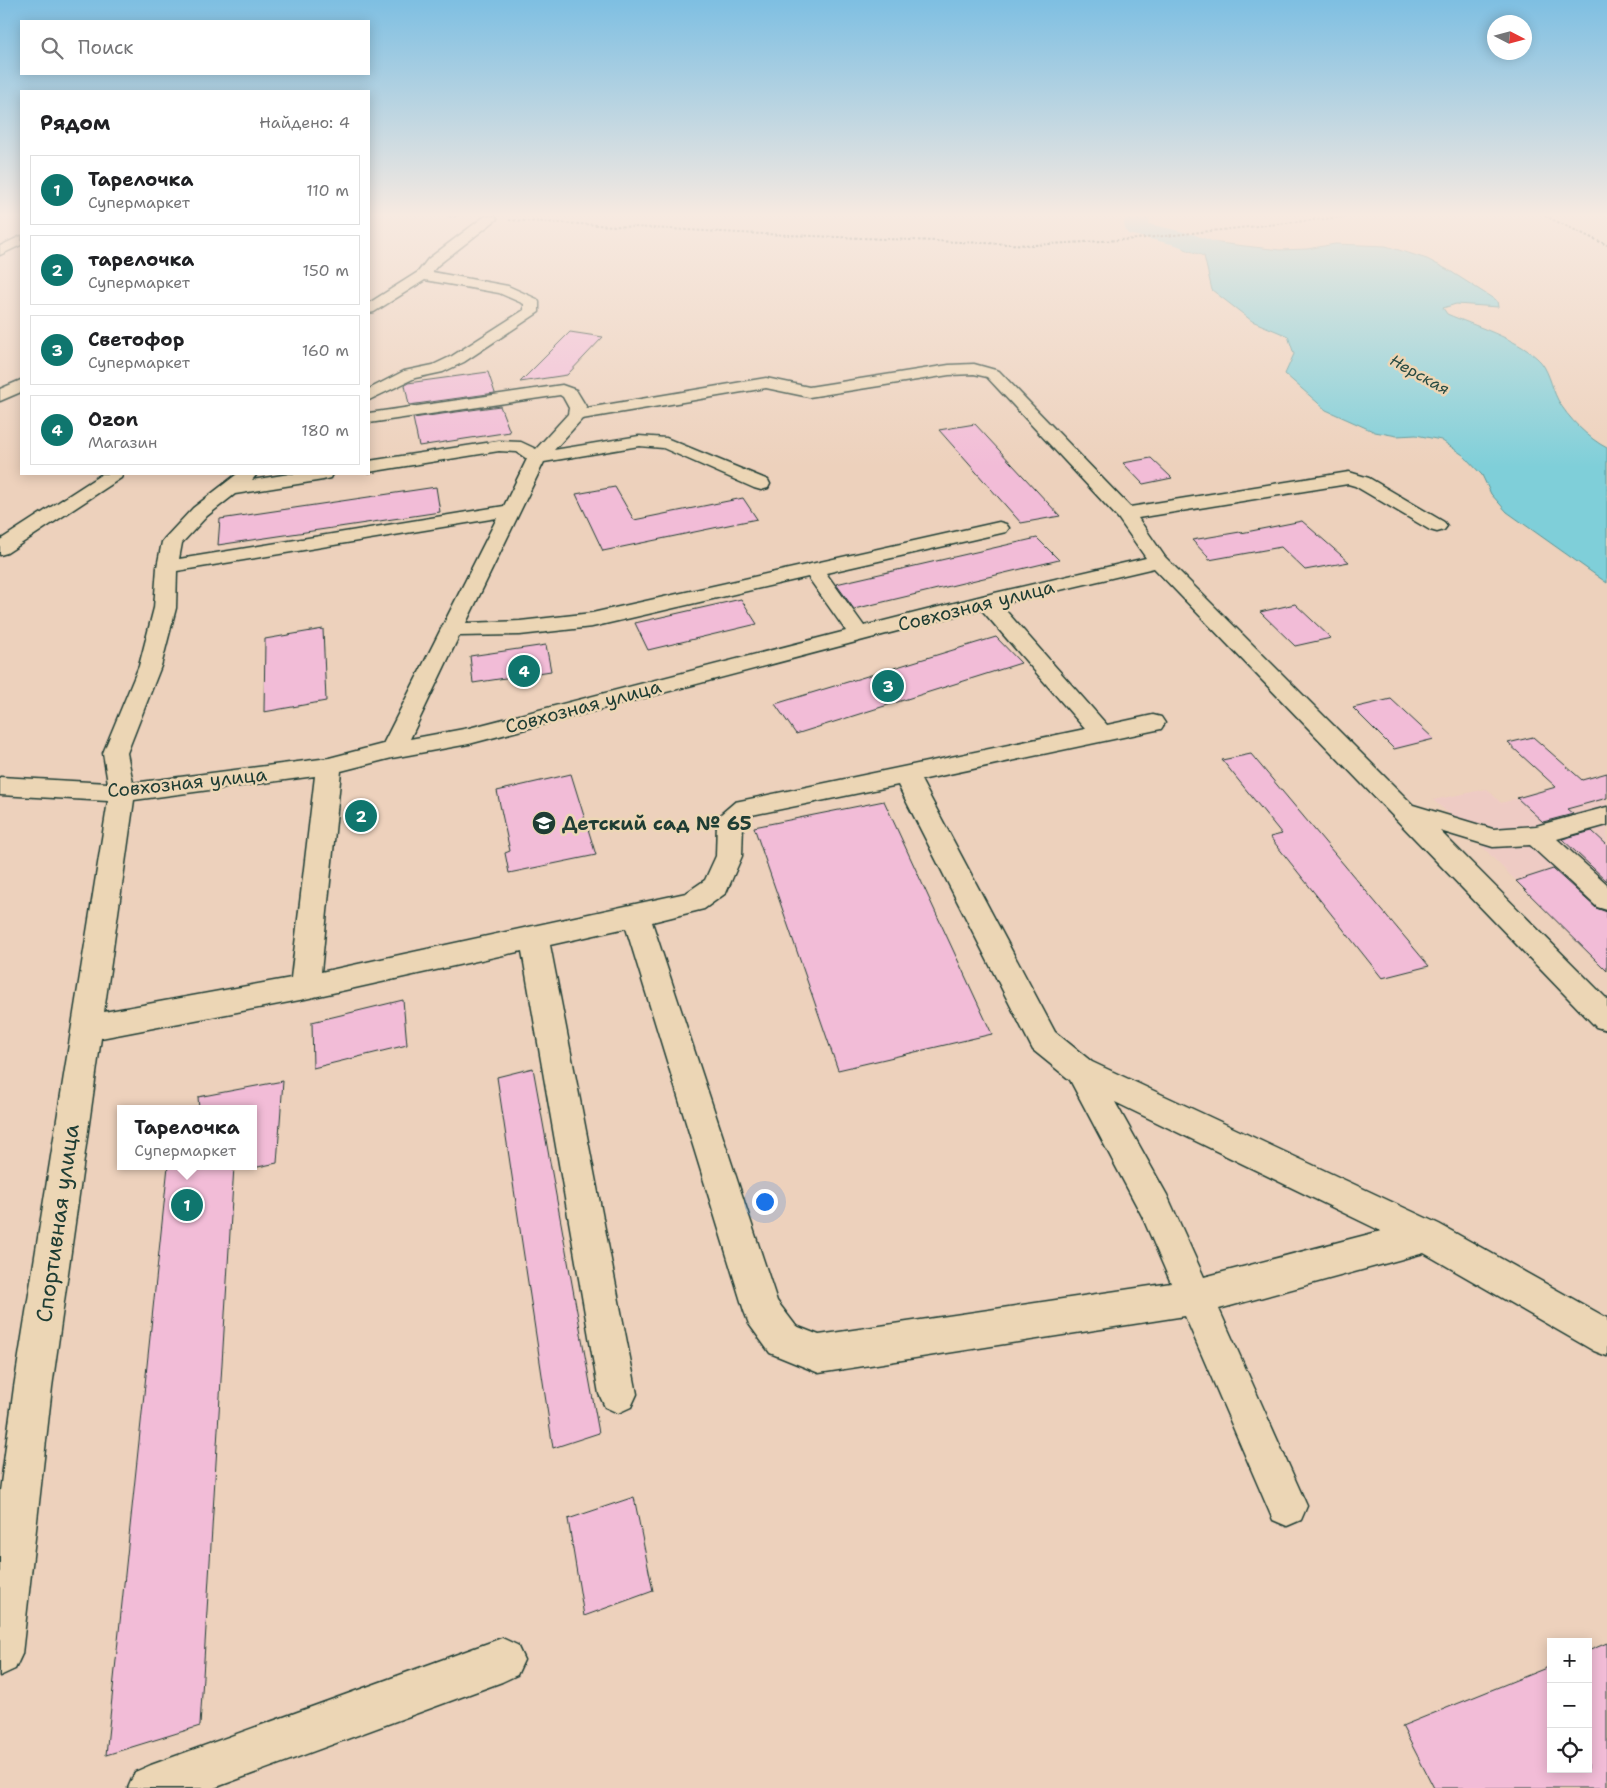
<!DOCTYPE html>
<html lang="ru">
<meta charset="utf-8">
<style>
body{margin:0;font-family:"Shantell Sans",sans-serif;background:#f6f6f6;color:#202124}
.controls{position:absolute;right:15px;bottom:15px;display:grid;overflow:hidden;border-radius:0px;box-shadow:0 2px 12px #0003}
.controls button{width:45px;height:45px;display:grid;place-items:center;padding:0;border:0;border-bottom:1px solid #e0e0e0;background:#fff;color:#202124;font:25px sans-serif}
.compass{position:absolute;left:1487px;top:15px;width:45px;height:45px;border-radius:50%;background:#fff;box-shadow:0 2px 12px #0003;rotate:96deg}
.you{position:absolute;left:764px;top:1201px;width:18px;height:18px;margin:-12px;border:4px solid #fff;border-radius:50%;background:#1a73e8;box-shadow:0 0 0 8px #1a73e833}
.badge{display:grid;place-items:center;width:32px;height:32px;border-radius:50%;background:#0f766e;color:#fff;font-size:16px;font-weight:700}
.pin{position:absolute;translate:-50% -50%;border:2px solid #fff;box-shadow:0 1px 5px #0006}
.popup{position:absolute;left:117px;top:1105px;width:140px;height:65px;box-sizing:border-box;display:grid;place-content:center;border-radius:0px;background:#fff;filter:drop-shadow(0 1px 4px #0005);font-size:16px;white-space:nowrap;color:#757577}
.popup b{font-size:19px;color:#202124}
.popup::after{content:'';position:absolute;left:50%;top:100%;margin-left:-10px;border:10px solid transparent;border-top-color:#fff}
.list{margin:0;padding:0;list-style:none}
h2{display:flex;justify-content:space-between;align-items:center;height:65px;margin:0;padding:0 20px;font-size:21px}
h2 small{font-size:16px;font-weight:400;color:#757577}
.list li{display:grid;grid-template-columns:32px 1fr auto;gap:15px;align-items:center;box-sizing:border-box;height:70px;margin:0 10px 10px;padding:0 10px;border:1px solid #e0e0e0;border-radius:0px}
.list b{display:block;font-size:19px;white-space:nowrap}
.list p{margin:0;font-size:16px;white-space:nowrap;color:#757577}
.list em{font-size:16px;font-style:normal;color:#757577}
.icon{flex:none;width:28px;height:28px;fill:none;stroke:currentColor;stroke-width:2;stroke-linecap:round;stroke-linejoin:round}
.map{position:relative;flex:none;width:1607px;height:1788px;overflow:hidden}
.search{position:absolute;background:#fff;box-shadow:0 2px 12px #0003;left:20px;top:20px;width:350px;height:55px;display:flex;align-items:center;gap:12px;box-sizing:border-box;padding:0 18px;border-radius:0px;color:#757577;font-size:19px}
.panel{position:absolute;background:#fff;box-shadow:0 2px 12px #0003;left:20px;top:90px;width:350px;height:385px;border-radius:0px}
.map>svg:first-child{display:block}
</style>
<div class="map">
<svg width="1607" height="1788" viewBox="0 0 1607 1788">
<rect width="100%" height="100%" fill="#edd1bc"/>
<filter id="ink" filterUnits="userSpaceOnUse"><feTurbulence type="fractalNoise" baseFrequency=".02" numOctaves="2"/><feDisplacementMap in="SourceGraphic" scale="10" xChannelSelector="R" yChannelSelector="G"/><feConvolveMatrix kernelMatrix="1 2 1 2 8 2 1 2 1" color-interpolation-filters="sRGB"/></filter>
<g filter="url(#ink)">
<path fill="#eecbc4" d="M1607,773v198l-115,-114 -24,-27 -35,-30 54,-11 14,14z"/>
<path fill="#7fcfd9" stroke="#599597" d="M1183,239l97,11 27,-1 28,-5 51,2 41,13 23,12 47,30 1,6 -42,-3 -13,4 4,6c28,12 68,24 90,44 12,10 14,29 21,42 9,17 31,39 49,48v135l-100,-71 -16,-18 -9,-19 -19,-20 -22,-15 -25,-5 -19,1 -22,-4 -49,-22 -41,-36 9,-20 -6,-18 -36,-15 -40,-31 -8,-34 -19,-7 -6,-5z"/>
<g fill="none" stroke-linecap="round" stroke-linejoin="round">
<path fill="#7fcfd9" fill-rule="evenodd" d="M1126,216h24l-1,8 43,10 52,18 15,18 -4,6 -9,2 -9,-2 -11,-12 -50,-19 -48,-11c-4,-6 -5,-11 -2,-18z"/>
</g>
<path fill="#f2bcd7" stroke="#1f3d34" d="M570,332l33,5 -36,38 -47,7z
M488,372l7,21 -86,12 -4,-20 3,-2z
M500,406l10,26 -91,14 -6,-28z
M975,424l85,92 -39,7 -82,-93z
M1151,458l21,20 -29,6 -20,-21z
M436,487l4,25 -222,33 2,-26z
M615,487l19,33 109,-22 14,21 -154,32 -27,-57z
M1302,521l47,41 -44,8 -24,-23 -72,13 -1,-3 -16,-17 48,-8 1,1z
M1037,538l22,22 -205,49 -18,-25z
M741,599l16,25 -109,26 -13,-27z
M1295,604l36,34 -36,8 -35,-34z
M323,629l3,72 -62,11 1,-73z
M996,637l25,26 -225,71 -21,-30z
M546,645l5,26 -78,12 -3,-27z
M1391,699l43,40 -40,10 -41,-41z
M1533,737l49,43 25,-7v25l-40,11 6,5 -30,8 -26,-24 39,-11 -48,-44z
M1251,754l178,212 -47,12 -112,-141 12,-3 -60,-74z
M571,774l25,81 -87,18 -4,-20 5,-2 -13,-60z
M884,801l108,233 -154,36 -84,-243z
M1592,831l15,14v36l-45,-42z
M1553,869l43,39 11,4v59l-91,-90z
M403,1000l4,45 -94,23 -1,-46z
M533,1068l66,365 -46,15 -56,-371z
M283,1081l-6,82 -24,5v-59h-54l-1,-12z
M168,1166h66l-34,560 -94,29z
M634,1497l19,94 -69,25 -16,-97z
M1607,1643v145h-173l-32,-62 149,-60v103h37v-118z"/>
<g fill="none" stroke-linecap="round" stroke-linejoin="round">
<g stroke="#1f3d34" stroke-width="3">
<path id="minor" d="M485,216h10l2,3 -59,46 -6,7 76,14 29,13 2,3v10l-75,50 -21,10 -28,6 -46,22v-11l35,-18 29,-6 19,-9 72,-46v-6l-25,-11 -74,-13 -51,32 -5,1v-10l49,-31 10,-13z
M21,236v9l-21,10v-9z
M974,364l25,7 131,136 219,-35 20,6 75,44 3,4 -3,4 -7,2 -7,-2 -75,-44 -7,-2 -210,34 27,39 248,248 80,24 43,-3 71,-19v18l-50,14 50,45v26l-10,-3 -67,-62 -37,2 -53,-16 167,168v31l-11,-3 -442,-459 -154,36 107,121 46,-10 8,2 4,6 -4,6 -240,51 134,252 37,30 347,162 168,94v38l-13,-5 -170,-98 -205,56 88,197 -6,14 -14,6 -14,-6 -88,-204 -366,57 -49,-20 -21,-29 -5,-13 -118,-383 -76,17 87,449 -6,13 -13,6 -13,-6 -6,-13 -77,-443 -217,48 -204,39 -49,349 -30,267 -7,15 -15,7v-185l14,-104 94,-586 -108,-6v-18l108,6 -5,-30 36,-87 15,-58 3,-41 5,-25 3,-4 28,-30 44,-34h20l-5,6 37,-6h43l-2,4 -7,2 -88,14 -28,22 -25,27 -3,16 325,-53 23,-47 -10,-7 -18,-1 -130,21v-11l130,-20 22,1 15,7 32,-35 1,-6 -6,-11 -3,-2 -191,28v-10l193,-28 14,5 11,18 179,-30 43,9 140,-22zM974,374l13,3 131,141 28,40 -160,37 -122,31 -38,-53 180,-41 3,-4 -3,-4 -7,-2 -407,91 -72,8 -54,2 78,-161 95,-16 24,2 91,40 7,2 7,-2 2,-4 -2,-4 -102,-42 -27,-2 -85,14 28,-31 184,-31 43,9 140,-22zM497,518l-114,226 -54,14 -196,25 -6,-30 34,-87 15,-58 1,-37zM808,577l38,54 -377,97 -59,11 49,-103 61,-1 72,-8zM981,609l104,120 -350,73 -14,12 -4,7 -1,35 -11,24 -19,13 -365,79 20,-201 51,-13 77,-14zM315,776l-24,202 -187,34 30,-212zM898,785l135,265 37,30 72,136 29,67 -352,52 -23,-9 -19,-25 -125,-379 52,-13 22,-16 16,-37 1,-32 9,-9zM1115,1102l266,129 -177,46 -37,-82z
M21,380v12l-21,9v-12z
M102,474h21l-2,4 -114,75 -7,2v-15z
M502,1638l15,7 7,15 -7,15 -15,7 -288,106h-86l7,-16 16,-7z"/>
</g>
<path stroke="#1f3d34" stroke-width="2" stroke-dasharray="2.5 2" stroke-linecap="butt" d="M449,216l9,1
M1545,216l62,29
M509,220l231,13 293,12 103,-6 215,-23"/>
<use href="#minor" fill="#ecd6b5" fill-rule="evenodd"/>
</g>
</g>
<linearGradient id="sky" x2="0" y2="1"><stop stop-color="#7ebfe2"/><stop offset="0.46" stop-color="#f7eae1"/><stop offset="1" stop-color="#f7eae1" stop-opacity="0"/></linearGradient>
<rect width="1607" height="467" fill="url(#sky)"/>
<defs>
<g id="school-disc" transform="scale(1.25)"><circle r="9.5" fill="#1f3d34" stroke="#ecd6b5"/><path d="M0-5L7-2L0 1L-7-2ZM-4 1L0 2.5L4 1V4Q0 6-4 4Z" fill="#fff"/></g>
</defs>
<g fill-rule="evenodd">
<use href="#school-disc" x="544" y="823"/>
</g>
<g text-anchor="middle" stroke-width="5" stroke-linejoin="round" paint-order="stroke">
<g font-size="16" font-style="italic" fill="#294c44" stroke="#ecd6b5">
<text transform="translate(1420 374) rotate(29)" y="6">Нерская</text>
</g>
<g font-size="19" fill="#1f3d34" stroke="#ecd6b5">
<text transform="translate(976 605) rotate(-14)" y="7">Совхозная улица</text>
<text transform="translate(583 706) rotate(-15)" y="7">Совхозная улица</text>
<text transform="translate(187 782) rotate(-6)" y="7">Совхозная улица</text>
</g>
<g font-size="19" font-weight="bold" fill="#1f3d34" stroke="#ecd6b5" text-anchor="start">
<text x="562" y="830">Детский сад № 65</text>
</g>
<g font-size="22" fill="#1f3d34" stroke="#ecd6b5">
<text transform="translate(57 1223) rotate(-82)" y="8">Спортивная улица</text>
</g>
</g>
</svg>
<div class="controls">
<button>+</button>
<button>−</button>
<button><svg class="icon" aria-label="locate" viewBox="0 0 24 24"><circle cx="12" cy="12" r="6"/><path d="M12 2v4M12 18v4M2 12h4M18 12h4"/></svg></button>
</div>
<svg class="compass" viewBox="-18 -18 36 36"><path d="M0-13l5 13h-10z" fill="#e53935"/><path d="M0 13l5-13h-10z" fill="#757577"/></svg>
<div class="you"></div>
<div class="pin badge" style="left:187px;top:1205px">1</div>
<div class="popup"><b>Тарелочка</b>Супермаркет</div>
<div class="pin badge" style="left:361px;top:816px">2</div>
<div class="pin badge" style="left:888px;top:686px">3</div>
<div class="pin badge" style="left:524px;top:671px">4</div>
<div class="search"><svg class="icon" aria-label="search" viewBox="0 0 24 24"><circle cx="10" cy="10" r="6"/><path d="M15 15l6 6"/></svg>Поиск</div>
<section class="panel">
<h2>Рядом<small>Найдено: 4</small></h2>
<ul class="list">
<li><span class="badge">1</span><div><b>Тарелочка</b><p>Супермаркет</p></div><em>110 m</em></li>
<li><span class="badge">2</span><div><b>тарелочка</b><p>Супермаркет</p></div><em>150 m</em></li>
<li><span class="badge">3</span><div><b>Светофор</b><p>Супермаркет</p></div><em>160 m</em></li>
<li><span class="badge">4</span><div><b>Ozon</b><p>Магазин</p></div><em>180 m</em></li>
</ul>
</section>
</div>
